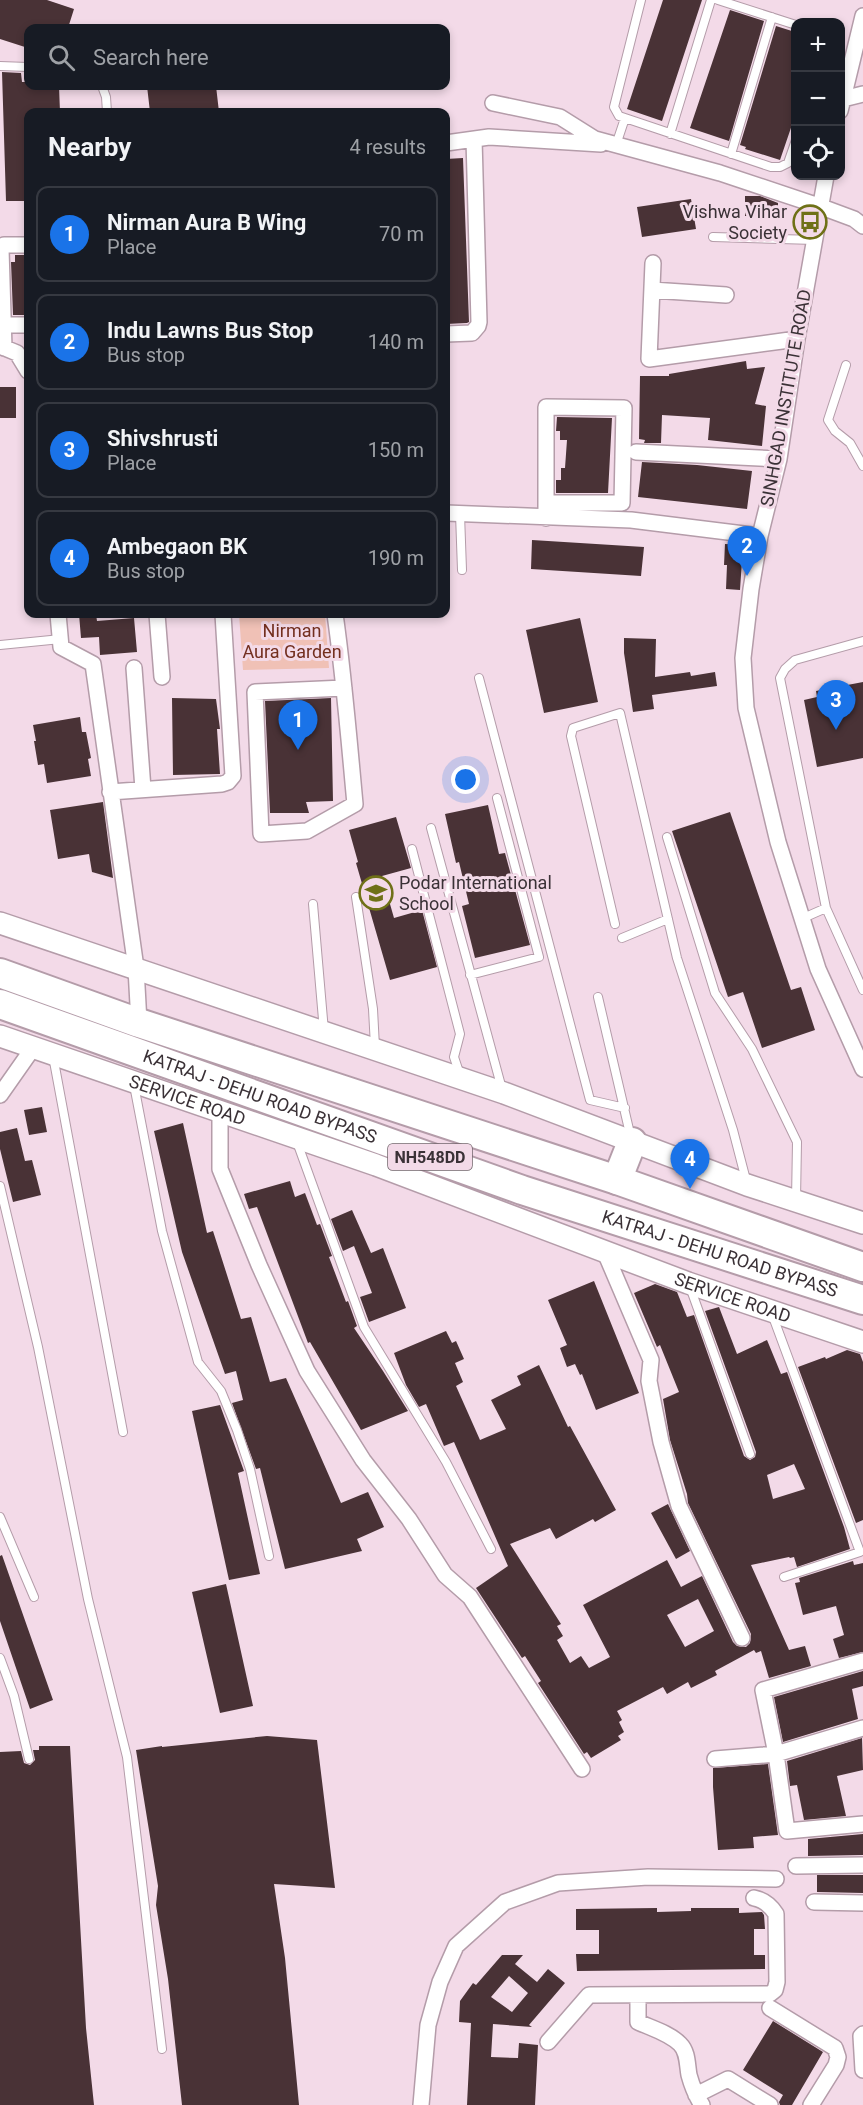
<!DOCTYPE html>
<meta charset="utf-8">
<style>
body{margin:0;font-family:Roboto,sans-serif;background:#20242c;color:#f1f3f6}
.controls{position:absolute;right:18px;top:18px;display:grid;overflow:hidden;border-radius:12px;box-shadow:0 3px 9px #0003}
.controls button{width:54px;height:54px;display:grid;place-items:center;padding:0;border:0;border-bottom:2px solid #363941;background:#171b24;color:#f1f3f6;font:30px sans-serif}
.you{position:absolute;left:466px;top:780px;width:21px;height:21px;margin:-15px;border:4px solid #fff;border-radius:50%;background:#1a73e8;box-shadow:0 0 0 9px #1a73e833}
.badge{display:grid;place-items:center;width:39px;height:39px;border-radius:50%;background:#1a73e8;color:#fff;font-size:20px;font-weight:700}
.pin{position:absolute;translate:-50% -50px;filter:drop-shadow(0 2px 3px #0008)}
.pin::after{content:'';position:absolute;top:32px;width:21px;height:18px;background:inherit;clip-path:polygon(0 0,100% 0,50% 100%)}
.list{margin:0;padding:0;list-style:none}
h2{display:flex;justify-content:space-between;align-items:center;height:78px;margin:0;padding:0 24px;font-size:26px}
h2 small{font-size:20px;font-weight:400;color:#9ea1a6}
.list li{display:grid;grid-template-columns:39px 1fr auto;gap:18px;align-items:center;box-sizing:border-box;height:96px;margin:0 12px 12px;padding:0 12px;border:2px solid #363941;border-radius:12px}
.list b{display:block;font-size:22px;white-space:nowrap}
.list p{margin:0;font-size:20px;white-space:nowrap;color:#9ea1a6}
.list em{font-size:20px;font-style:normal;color:#9ea1a6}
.icon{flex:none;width:33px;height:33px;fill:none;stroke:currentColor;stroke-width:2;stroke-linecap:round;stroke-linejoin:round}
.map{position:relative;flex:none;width:863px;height:2105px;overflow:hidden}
.search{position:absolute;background:#171b24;box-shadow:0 3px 9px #0003;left:24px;top:24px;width:426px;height:66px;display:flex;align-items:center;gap:15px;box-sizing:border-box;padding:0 21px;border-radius:12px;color:#9ea1a6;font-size:22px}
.panel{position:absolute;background:#171b24;box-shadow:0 3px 9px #0003;left:24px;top:108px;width:426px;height:510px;border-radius:12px}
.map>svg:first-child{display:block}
</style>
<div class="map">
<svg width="863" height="2105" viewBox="0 0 863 2105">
<rect width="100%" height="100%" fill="#f3dae8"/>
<path fill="#f0c1b6" d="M239,614h86l4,54 -86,2z"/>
<path fill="#493236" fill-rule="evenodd" d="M0,0h47l27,9 -6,19h-40v20l-28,-9z
M663,0h39l-40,121 -35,-12z
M730,10l34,11 -35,120 -39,-13z
M776,26l19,6v84l-15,44 -35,-11 1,-2 -6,-2z
M2,72l19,1 1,9h6v4h31l1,26h-32v69h-4l1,20h-19z
M147,86h69l3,26h-69z
M463,158l6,164 -2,1 -21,1v-165z
M745,196h15l18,7v13h-33z
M691,199l5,30 -54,8 -5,-30z
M15,255h13v60h-15l-2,-53h4z
M746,361l1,8 18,-2 -10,37 11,2 -4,40 -54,-6 2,-22 -48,-3 -1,28h-17l1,-3 -6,-1 1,-63h29v-2z
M0,387h16v31h-16z
M557,417l55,1 -4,75h-52v-13h5v-12h4l2,-28h-7v-9h-4z
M642,462l55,3 55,6 -5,38 -109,-12z
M532,540l112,7 -3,29 -110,-7z
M725,544l18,1 -3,45 -14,-1 1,-24h-3z
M79,614h17l1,7 37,-3 3,34 -37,3 -1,-18 -18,1z
M580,618l18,84 -54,11 -18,-83z
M624,638l32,1 -1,38 35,-5 1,4 24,-4 2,14 -65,9 2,14 -21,3 -9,-59z
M863,682v76l-46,9 -13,-67 13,-3 -1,-6z
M172,698l44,1 4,30h-3l3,45 -47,1z
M331,698l2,103 -27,1 3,11h-39l-5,-112z
M80,717l2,15h4l5,26 -3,1 3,17 -44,7 -3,-19 -6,1 -4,-24h2l-3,-16z
M103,802l10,76 -21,-6 -3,-18 -31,5 -8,-49z
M488,805l11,49 6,-1 25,92 -55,13 -13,-52 7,-2 -10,-42 -3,1 -11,-49z
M730,812l61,178 10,-3 14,43 -53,18 -19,-56 -15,5 -56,-166z
M396,817l15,51 -29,8 12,42 28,-8 15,57 -47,13 -34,-117 2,-1 -9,-32z
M42,1107l5,25 -18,3 -5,-25z
M183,1123l24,110 6,-2 28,88 10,-2 19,65 16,-4 55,125 27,-11 16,35 -27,12 5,12 -77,18 -25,-101 -4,1 -24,-66 11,-3 -7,-29 -11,3 -43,-122 -28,-121z
M17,1128l8,33 7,-1 9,35 -28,7 -13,-53v-17z
M290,1181l5,16 10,-4 12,32 3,-1 12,32 -3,1 17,45 2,-1 9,25 -3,2 29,43 25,40 -47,19 -51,-88 -2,1 -51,-136 -8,2 -5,-15z
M352,1210l19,43 12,-5 23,60 -37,14 -9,-25 12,-4 -18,-47 -11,5 -12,-32z
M594,1281l45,112 -43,17 -14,-36 -2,1 -5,-11 -8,3 -7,-19 7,-3 -19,-45z
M655,1284l22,8 10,25 7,-2 50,141 6,4 5,-3 1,-5 -51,-141 14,-4 18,47 30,-14 14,34 6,-2 57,155 6,22 -53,18 -3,-10 -4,1 -1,-1 -38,8 38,85 16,-4 6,20 -42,12 -8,-27 -5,2 -2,-3 -39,21 2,4 -26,13 -3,-6 -21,12 -4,-7 -46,24 5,9 -3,2 5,10 -6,4 3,4 -30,18 -4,-6 -3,2 -46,-71 3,-2 -16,-25 -3,2 -46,-70 32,-22 -54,-124 -10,4 -18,-42 -7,3 -13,-22 -12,-32 52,-22 6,12 4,-2 8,18 -9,4 8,19 -7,4 24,54 26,-11 -15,-29 30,-15 -4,-9 22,-11 29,62 2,-1 46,84 -21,12 -2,-3 -37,20 -6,-11 -40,16 51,80 -4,2 6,10 -6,4 13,23 11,-7 8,12 21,-11 -27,-52 84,-45 14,27 21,-11 31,66 4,4 9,1 4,-4 1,-9 -63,-131 -1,-9 -17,-54 -7,-41 16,-7 -19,-47 -3,2 -23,-54zM794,1464l11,25 -32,10 -6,-24zM698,1599l16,32 -29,16 -18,-32z
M847,1350l13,4 3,8v158l-7,3 -58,-156 27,-10 1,2z
M220,1405l24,66 -6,2 22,101 -31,6 -37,-169z
M668,1504l22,47 -14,8 -25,-46z
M2,1555l51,145 -23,9 -30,-88v-65z
M853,1561l1,4 9,-2v89l-24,6 -6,-19 11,-4 -8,-29 -33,9 -8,-32 5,-1 -1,-4z
M226,1584l27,122 -33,7 -28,-121z
M863,1671v15l-11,3 6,30 -75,23 -9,-45z
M267,1736l50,4 18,148 -61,-4 11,74 14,147h-117l-14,-126 -12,-74 2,-19 -22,-136 26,-4v1z
M862,1738l1,32 -26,6 9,40 -42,4 -7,-35 -7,1 -3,-25z
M39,1746h31l16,282 8,77h-94v-353l21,-1 3,12 6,2 5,-5 -2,-10h6z
M768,1764l10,71 -25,2 1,11 -36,2 -5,-63v-19z
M863,1834v21l-55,1v-17z
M817,1875h46v18l-46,-1z
M657,1908v4l34,-1v-3h48v5l23,-1 2,3 1,14h-11v26h11v14l-188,2 -1,-17h23v-24h-23v-21z
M502,1955h21l-8,9 22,18 11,-13 17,14 -36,42 3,2 -39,-3 -2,33 27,1 1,-15 19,2 -3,60h-68l4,-82 -12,-1 1,-21 13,-18 3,2zM509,1976l19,17 -16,19 -21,-15z
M773,2021l50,31 -31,53h-12l-1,-3 4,-7 -40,-25z"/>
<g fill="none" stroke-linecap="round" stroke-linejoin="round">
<g stroke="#b49ca9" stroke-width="10">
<path id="lane" d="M641,0l-27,107 5,9 152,51h9l8,-4 8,-23
M718,0l78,25
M0,66l28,1
M102,86l4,11 1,15
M670,134l41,-134
M616,145l9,-27
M731,154l41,-137
M713,237l102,3
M846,365l-18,55 7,11 15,12 13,23
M460,514l2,56
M0,645l61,-6
M479,678l111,422 35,8
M431,828l71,261
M667,837l48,156 37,56 45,93 -1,58
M412,849l48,185 -6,23 6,18
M356,897l17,112 2,38
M313,904l11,127
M826,908l37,82
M801,919l25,-11 -46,-230 5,-9 10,-9 68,-19
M615,924l-44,-188 2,-8 47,-15 57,245 56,172 13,50
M622,938l46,-19
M470,975l69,-18 -42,-159
M598,997l33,141
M53,1056l70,376
M134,1085l28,146 36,131 23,29 16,39 13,39 19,87
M297,1142l67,185 82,135 45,87
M0,1186l38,161 50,252 39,158 35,292
M690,1287l60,167
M772,1314l88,238 -76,25
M0,1517l34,80
M0,1658l14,38 15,63"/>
</g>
<g stroke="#b49ca9" stroke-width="18">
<path id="street" d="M843,99l20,-5
M493,103l67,14 35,22 125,34 99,33 35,13 9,7
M840,111l23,-95
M446,143l43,-6 112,7
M826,176l-29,163 -18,120 -19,77 -9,53 -8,69 3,50 32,134 40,127 45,100
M653,263l-4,96 148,-20
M652,290l74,5
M4,325h24
M446,334l26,-1 6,-7 1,-4 -5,-183
M0,346l17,7 11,18
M4,348l-3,-99 3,-4h24
M636,452l143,7
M546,503h76l2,-95 -78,-1v111
M446,513l185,7 129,16
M58,614l3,33 32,17 43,304 3,55
M157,614l5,63
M335,614c9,63 14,126 20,190l-48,27 -46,3 -6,-142 89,-4
M134,668l9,121
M110,792l112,-8 6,-2 5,-6 -10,-162
M0,1095l33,-47
M220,1111v58l39,96 48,106 56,89 46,59 36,56 25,22 112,172
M604,1250l47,110 -2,21 12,61 18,64 63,132
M863,1661l-100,29 13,64 87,-26
M715,1759l61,-5 11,77 76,-7
M796,1866l67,-1
M814,1902l49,1
M638,1995v27c13,6 31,11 42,22 8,8 7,20 9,31 3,11 7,21 13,30
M770,2008l65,40 3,9 -2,8 -25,40
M863,2034l-2,2 2,34
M548,2042l41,-47 181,-1 5,-4 2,-8 -1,-68c-5,-8 -12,-14 -22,-16
M696,2095l32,-16 42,26
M421,2105l7,-80 12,-43 16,-36 49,-44 53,-19 90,-6 128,2"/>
</g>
<g stroke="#b49ca9" stroke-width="24">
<g id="secondary">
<path d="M0,923l504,170 243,92 116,38"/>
<path id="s1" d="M0,1036l376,129 312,118 175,59"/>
</g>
</g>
<g stroke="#b49ca9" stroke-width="32">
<g id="highway">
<path d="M0,973l139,50 478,157 246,87"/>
<path id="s2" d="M0,1004l522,186 341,110"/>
<path d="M617,1180l15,-38"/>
</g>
</g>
<use href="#lane" stroke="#fff" stroke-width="8"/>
<use href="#street" stroke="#fff" stroke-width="15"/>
<use href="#secondary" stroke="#fff" stroke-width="21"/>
<use href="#highway" stroke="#fff" stroke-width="28"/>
</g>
<defs>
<g id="bus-ring" transform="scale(1.725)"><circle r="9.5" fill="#f3dae8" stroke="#6f7117" stroke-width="1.5"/><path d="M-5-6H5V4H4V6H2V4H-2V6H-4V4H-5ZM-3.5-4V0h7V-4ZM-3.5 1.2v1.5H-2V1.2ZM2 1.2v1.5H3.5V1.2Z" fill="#6f7117"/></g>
<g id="school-ring" transform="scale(1.725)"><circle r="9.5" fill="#f3dae8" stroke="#6f7117" stroke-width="1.5"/><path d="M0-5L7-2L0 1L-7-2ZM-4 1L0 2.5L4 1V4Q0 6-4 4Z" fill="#6f7117"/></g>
</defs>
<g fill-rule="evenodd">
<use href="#bus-ring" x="810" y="222"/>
<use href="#school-ring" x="376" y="893"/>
</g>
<g text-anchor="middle" stroke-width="6" stroke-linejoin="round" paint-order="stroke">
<rect fill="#f3dae8" stroke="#72646b" stroke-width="1.5" x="388" y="1144" width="84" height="26" rx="4.5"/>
<g font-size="16" font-weight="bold" fill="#3a3136">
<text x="430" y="1163">NH548DD</text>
</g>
<g font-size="18" fill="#3a3136" stroke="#f3dae8" text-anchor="end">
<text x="787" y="218">Vishwa Vihar<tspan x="787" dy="21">Society</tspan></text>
<text x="399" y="889" text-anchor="start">Podar International<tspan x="399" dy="21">School</tspan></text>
</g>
<g font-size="18" fill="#3a3136" stroke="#f3dae8">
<text transform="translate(786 398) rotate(-80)" y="6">SINHGAD INSTITUTE ROAD</text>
<text dy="6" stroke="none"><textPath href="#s2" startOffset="276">KATRAJ - DEHU ROAD BYPASS</textPath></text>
<text dy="6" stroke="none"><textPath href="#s1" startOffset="198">SERVICE ROAD</textPath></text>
<text dy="6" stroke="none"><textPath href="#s2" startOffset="762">KATRAJ - DEHU ROAD BYPASS</textPath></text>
<text dy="6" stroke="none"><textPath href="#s1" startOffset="778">SERVICE ROAD</textPath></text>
</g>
<g font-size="18" fill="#732f1f" stroke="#f3dae8">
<text x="292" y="637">Nirman<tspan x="292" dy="21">Aura Garden</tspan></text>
</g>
</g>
</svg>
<div class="controls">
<button>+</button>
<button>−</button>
<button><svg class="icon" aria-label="locate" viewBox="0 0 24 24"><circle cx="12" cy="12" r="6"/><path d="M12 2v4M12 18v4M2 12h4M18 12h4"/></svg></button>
</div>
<div class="you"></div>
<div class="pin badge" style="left:298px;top:750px">1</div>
<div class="pin badge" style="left:747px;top:576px">2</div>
<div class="pin badge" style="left:836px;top:730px">3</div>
<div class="pin badge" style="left:690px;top:1189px">4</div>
<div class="search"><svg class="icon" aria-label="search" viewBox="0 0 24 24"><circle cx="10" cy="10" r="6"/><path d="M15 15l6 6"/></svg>Search here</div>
<section class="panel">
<h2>Nearby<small>4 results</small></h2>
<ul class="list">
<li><span class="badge">1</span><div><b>Nirman Aura B Wing</b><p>Place</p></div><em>70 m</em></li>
<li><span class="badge">2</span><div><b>Indu Lawns Bus Stop</b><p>Bus stop</p></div><em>140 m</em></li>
<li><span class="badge">3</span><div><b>Shivshrusti</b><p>Place</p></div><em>150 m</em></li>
<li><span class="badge">4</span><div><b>Ambegaon BK</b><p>Bus stop</p></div><em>190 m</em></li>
</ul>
</section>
</div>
